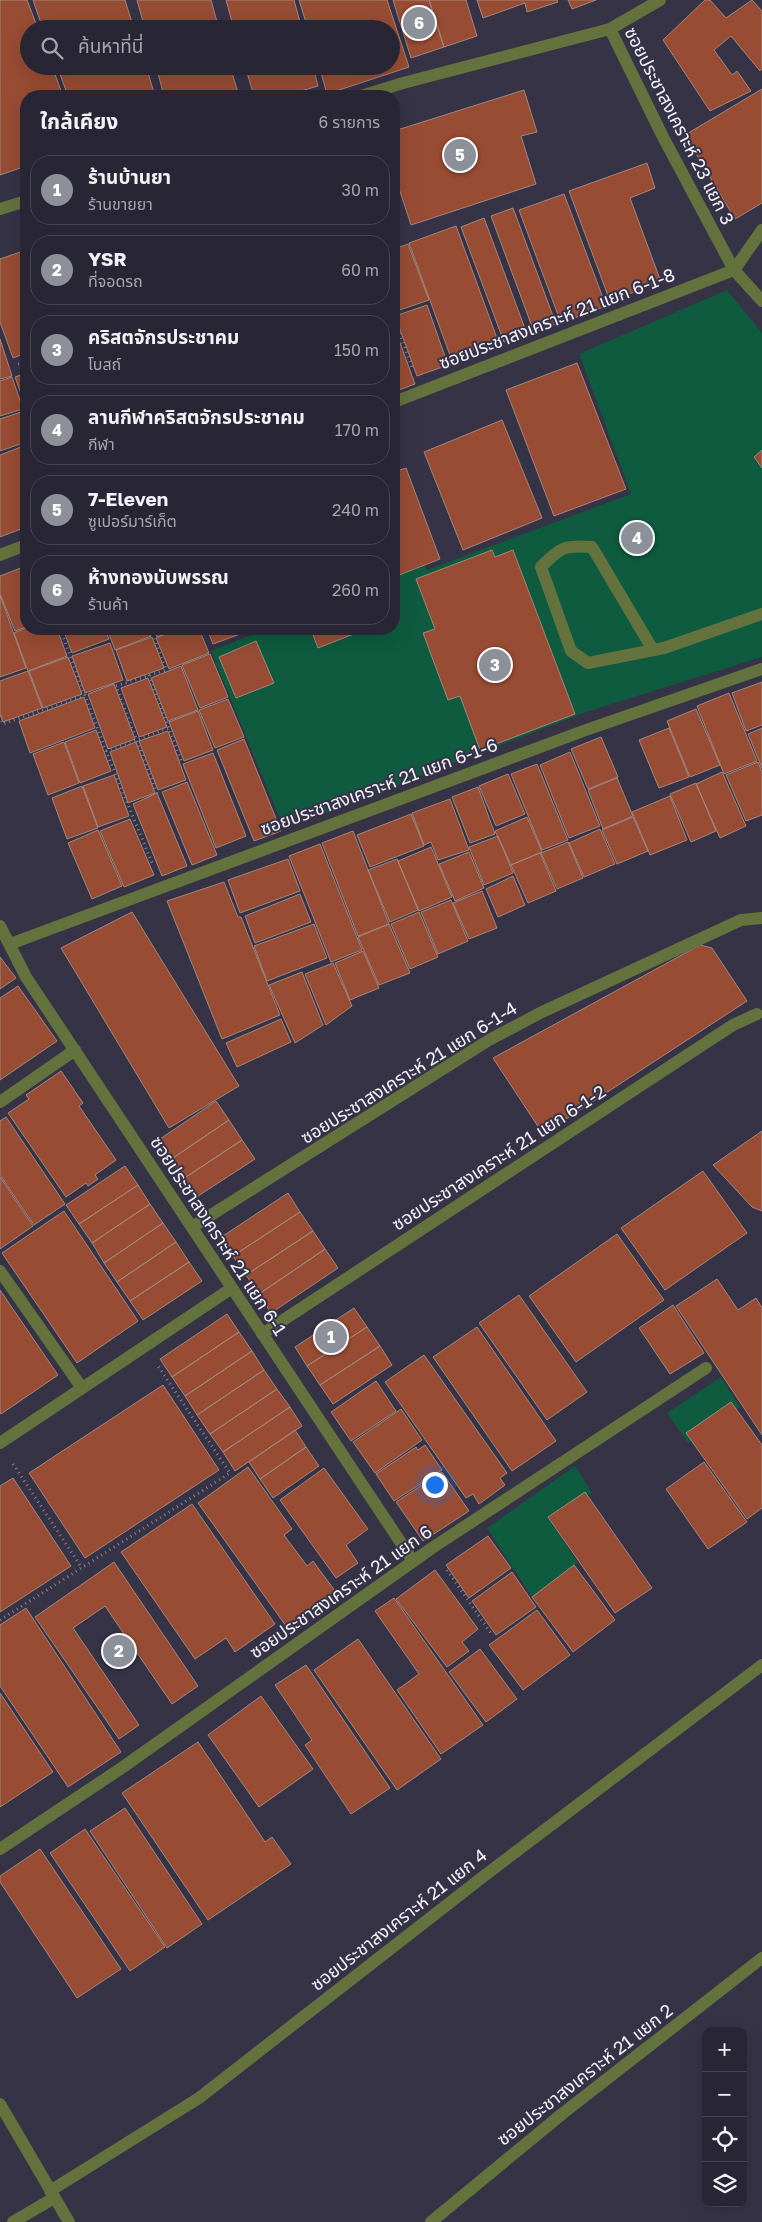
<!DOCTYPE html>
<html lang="th">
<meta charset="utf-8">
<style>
body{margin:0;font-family:"Golos Text","Noto Sans Thai",sans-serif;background:#302e3d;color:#f1f3f6}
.controls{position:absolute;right:15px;bottom:15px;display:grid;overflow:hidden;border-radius:10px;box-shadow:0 5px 20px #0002}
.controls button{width:45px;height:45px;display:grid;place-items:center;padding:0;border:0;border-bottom:1px solid #444350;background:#282635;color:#f1f3f6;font:25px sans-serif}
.you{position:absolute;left:434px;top:1484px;width:18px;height:18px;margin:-12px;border:4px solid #fff;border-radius:50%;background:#1a73e8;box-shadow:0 0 0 8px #1a73e833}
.badge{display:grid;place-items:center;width:32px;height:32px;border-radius:50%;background:#8c9099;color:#fff;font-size:16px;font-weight:700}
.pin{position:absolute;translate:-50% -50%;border:2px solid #fff;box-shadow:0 1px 5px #0006}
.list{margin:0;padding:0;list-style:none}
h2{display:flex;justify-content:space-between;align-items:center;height:65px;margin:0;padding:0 20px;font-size:21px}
h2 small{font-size:16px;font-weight:400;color:#a5a5ad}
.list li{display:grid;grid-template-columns:32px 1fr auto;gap:15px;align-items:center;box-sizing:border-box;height:70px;margin:0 10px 10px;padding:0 10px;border:1px solid #444350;border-radius:20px}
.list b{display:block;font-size:19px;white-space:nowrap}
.list p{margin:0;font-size:16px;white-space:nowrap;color:#a5a5ad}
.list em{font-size:16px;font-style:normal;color:#a5a5ad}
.icon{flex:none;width:28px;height:28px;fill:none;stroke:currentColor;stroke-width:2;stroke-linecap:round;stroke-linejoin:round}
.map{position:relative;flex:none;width:762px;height:2222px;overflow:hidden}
.search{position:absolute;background:#282635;box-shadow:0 5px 20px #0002;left:20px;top:20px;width:380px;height:55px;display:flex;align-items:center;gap:12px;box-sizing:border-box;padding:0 18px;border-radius:28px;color:#a5a5ad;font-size:19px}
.panel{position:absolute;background:#282635;box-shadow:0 5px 20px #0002;left:20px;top:90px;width:380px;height:545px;border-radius:20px}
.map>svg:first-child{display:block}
</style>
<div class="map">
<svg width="762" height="2222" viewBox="0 0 762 2222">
<rect width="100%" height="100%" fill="#363347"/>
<path fill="#0e5b3f" d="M727,290l35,43v324l-176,55 -302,117 -73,-178 55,-22h128v-52l30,-12 3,5 204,-76 -52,-140z
M721,1377l19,30 -52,36 -21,-30z
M575,1466l17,27 -44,24 30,46 -46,34 -45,-69z"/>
<path fill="#984c34" stroke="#a2877f" d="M0,0h27l11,29h-9v37h23l11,30h-37v70l-26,9z
M33,0h92l9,29h-91z
M137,0h74l8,29h-74z
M226,0h68l8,29h-68z
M299,0h88l22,67 -82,27 -8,-28h72v-37h-83z
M393,0h36l15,47 -33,11z
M429,0h37l11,36 -33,11z
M477,0h80l1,2 -31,10 -2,-9 -42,15z
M568,0h28l-24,9z
M705,0h5l16,18 26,-18 10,11v58l-2,2 -29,-35 -17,14 18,25 5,-4 14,20 -41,20 -47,-71z
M57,66h89l9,30h-87z
M156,66h74l9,30h-75z
M245,66h68l5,20 -34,10h-30z
M762,89v114l-27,16 -50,-84z
M524,90l13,42 -16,4 15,48 -125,41 -17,-52v-42z
M647,163l8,25 -25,10 31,84 -51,19 -41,-110z
M564,194l42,112 -45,17 -42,-113z
M513,208l43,116 -22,8 -43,-116z
M484,218l43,116 -23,8 -43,-115z
M456,226l42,115 -47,17 -42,-115z
M408,244l21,56 -35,12v-63z
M26,250v103l-13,5 -13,-36v-63z
M427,305l21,60 -31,11 -22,-60z
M394,326l21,58 -21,8z
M0,339l12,37 -12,3z
M577,363l49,126 -72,27 -48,-126z
M26,373v35l-11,-31z
M12,377l11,32 -23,7v-35z
M24,411l2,7v24l-26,9v-32z
M502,420l40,98 -79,32 -39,-98z
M26,445v82l-26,10v-82z
M762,450v18l-8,-11z
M406,468l34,91 -46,18v-105z
M492,550l3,7 18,-7 62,164 -95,36 -20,-54 -12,4 -25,-67 12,-4 -19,-50z
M26,566v61l-11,4 -15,-37v-18z
M0,595l26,73 -26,9z
M26,628l31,1 10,27 -39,15 -14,-38z
M63,629h42l4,10 -37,14z
M107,629h42l2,7 -36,14z
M153,629h25l-21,8z
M179,629h20l10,24 -40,16 -13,-31z
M207,629h47l-41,15z
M311,629h53v1l-46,18z
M152,637l12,31 -37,13 -11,-31z
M256,641l18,42 -38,15 -17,-41z
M110,643l13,37 -38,13 -13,-37z
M210,654l18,43 -28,11 -18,-43z
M68,657l14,37 -39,14 -14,-37z
M181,666l17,44 -30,11 -17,-43z
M28,671l14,37 -39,14 -3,-8v-33z
M148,678l19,49 -28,10 -18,-49z
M762,682v43l-16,6 -14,-38z
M114,684l21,55 -27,10 -20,-55z
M729,693l28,68 -33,13 -27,-68z
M84,697l11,31 -65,25 -11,-32z
M228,699l16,38 -29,11 -16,-38z
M696,709l24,56 -30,12 -23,-56z
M198,711l15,39 -29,11 -15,-39z
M669,728l20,49 -30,11 -20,-48z
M762,728v40l-14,-34z
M96,730l15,41 -31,12 -15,-41z
M168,731l18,49 -28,10 -19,-49z
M601,737l17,40 -30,12 -17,-40z
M244,739l37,92 -27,10 -37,-91z
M64,742l15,41 -31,12 -15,-41z
M136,742l19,51 -27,10 -18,-51z
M570,752l30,74 -31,12 -29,-73z
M213,753l33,83 -30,12 -33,-84z
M758,762l4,10v43l-16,6 -20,-46z
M537,764l31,76 -26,10 -31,-76z
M722,772l24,54 -26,12 -24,-54z
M508,774l17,40 -29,12 -17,-40z
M114,775l15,41 -31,11 -15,-41z
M617,778l16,38 -30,13 -15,-39z
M187,782l30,73 -25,10 -30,-73z
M696,783l20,48 -25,11 -21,-48z
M82,786l16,42 -31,11 -15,-41z
M478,787l17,47 -25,9 -18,-46z
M157,793l30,73 -25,10 -29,-72z
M670,796l17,44 -37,15 -18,-43z
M450,799l19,51 -31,10 -7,-18 -7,3 -12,-32z
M411,814l13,32 -54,21 -13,-32z
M527,817l15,35 -31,13 -16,-34z
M633,817l15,34 -31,13 -15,-34z
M130,819l24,56 -30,12 -24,-56z
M600,829l15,35 -31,13 -15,-34z
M98,830l24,56 -30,13 -24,-56z
M353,831l36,93 -31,12 -36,-93z
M498,836l15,37 -29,12 -15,-38z
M568,842l15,36 -26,11 -16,-36z
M320,844l42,106 -31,12 -42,-106z
M431,847l21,50 -33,14 -21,-50z
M469,852l15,36 -29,13 -16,-37z
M540,853l16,38 -28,12 -17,-38z
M288,859l12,32 -60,22 -12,-33z
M397,859l21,51 -28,12 -22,-52z
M513,876l12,29 -27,12 -12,-28z
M224,882l14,35h3l39,98 -58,24 -55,-138z
M482,891l15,37 -28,11 -16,-36z
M300,894l11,28 -56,21 -10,-27z
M451,900l17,41 -30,13 -17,-42z
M132,912l107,174 -70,42 -108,-180z
M419,912l19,45 -28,12 -19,-45z
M314,924l13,34 -60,23 -13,-35z
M389,924l21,49 -31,12 -21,-48z
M700,945l12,3 35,53 -204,133 -50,-76z
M363,951l16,37 -29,12 -15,-37z
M0,957l16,21 -16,11z
M333,963l19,43 -26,19 -21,-51z
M302,972l21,53 -28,18 -26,-58z
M18,986l39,55 -57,39v-82z
M281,1019l10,23 -54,25 -11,-24z
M61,1071l22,32 -4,3 37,54 -21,15 3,4 -10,7 -2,-3 -20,14 -58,-84 21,-14 -3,-4z
M216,1101l13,19 -59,40 -13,-19z
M6,1117l59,87 -31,21 -34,-50v-54z
M229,1120l13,20 -59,39 -13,-19z
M762,1131v80l-10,-4 -39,-42z
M242,1140l13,19 -60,39 -12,-19z
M125,1166l13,19 -59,39 -13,-19z
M703,1171l44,62 -82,57 -44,-62z
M0,1177l33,49 -33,23z
M138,1185l12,19 -58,39 -13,-19z
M288,1193l12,19 -67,44 -13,-18z
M150,1204l13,19 -59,40 -12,-20z
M64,1211l74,110 -61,42 -75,-110z
M300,1212l13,19 -67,44 -13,-19z
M163,1223l13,19 -59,40 -13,-19z
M313,1231l12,18 -66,45 -13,-19z
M617,1234l47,66 -88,62 -47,-66z
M176,1242l13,20 -59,39 -13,-19z
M325,1249l13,19 -67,45 -12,-19z
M189,1262l13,19 -59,39 -13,-19z
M717,1279l21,31 18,-12 6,10v127l-86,-129z
M0,1290l58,85 -57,39 -1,-1z
M519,1295l68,97 -40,28 -68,-97z
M673,1305l31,48 -34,21 -31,-46z
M354,1308l13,19 -60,39 -12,-19z
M227,1314l12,18 -67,45 -12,-18z
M367,1327l13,19 -60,39 -13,-19z
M477,1327l79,114 -44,30 -79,-114z
M239,1332l13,19 -67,45 -13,-19z
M380,1346l12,19 -59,39 -13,-19z
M252,1351l12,19 -67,45 -12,-19z
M424,1355l83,118 -7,5 5,7 -26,19 -6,-10 -7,4 -81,-116z
M264,1370l13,19 -67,45 -13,-19z
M376,1381l20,30 -45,30 -20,-29z
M163,1385l56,85 -134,88 -56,-85z
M277,1389l13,18 -67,45 -13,-18z
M731,1402l31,43v63l-15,11 -61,-86z
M290,1407l12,19 -67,45 -12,-19z
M401,1409l21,31 -47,33 -22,-31z
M295,1430l11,17 -46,32 -11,-17z
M425,1445l17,25 -48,31 -18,-27 40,-27 2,3z
M306,1447l13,19 -46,32 -13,-19z
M704,1462l43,60 -39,27 -42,-60z
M248,1467l44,62 -8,6 23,31 6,-5 22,30 -49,35 -88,-123z
M324,1468l44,61 -22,16 12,18 -22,15 -56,-78z
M442,1472l27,39 -46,30 -27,-39z
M13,1478l58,88 -71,46v-126z
M585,1492l67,96 -37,25 -67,-96z
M192,1504l83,120 -40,28 -9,-14 -31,21 -74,-107z
M488,1536l23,32 -42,30 -23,-33z
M114,1562l84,124 -26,18 -67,-98 -32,22 66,97 -20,14 -84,-122z
M574,1565l41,55 -42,32 -41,-55z
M435,1570l43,59 -16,13 7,9 -22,16 -51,-68z
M512,1572l24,35 -40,28 -24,-34z
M394,1598l89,127 -42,29 -44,-64 22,-16 -44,-63z
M26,1608l95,144 -53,35 -68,-101v-61z
M537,1610l33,45 -47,35 -34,-45z
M358,1639l83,120 -44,31 -83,-120z
M480,1649l37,50 -31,23 -37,-50z
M306,1665l84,123 -39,26 -46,-69 7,-5 -37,-55z
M0,1693l53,79 -53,35z
M261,1696l52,73 -54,38 -51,-72z
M198,1742l67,100 7,-5 19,27 -83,56 -86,-127z
M125,1808l77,116 -35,24 -77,-117z
M85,1829l80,118 -35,24 -80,-118z
M40,1849l81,120 -44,29 -77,-116v-6z"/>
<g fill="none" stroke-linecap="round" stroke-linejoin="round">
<path stroke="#868394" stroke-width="3" stroke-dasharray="1 4" stroke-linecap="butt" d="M394,319l18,48
M18,364l8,-2
M60,629l46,122 46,112
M151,629l15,41 -50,16 41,107
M149,675l33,88
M0,716l3,8 82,-29
M106,751l63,-23
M13,1464l69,104
M447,1570l45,65
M0,1620l230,-147 -72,-107"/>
<path stroke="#64723e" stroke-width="12" d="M653,650l-61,-103c-28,-2 -31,0 -51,20l30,84 17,12 76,-15 98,-34
M0,1271l82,117"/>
<path stroke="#64723e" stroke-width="12" d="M610,29l52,106 72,135 28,31
M361,96l42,-13 207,-54 50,-29
M0,209l26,-8
M394,402l340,-132 28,-40
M0,555l26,-10
M0,926l26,51 387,584
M10,944l576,-214 176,-61
M0,1102l75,-52
M192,1227l297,-187 53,-28 199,-92 21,-2
M262,1334l471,-309 24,-11
M0,1443l232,-155
M0,1849l123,-82 309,-219 274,-180
M0,2104l69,118
M50,2191l149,-93 285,-222 278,-211
M13,2222l41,-24
M431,2222l131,-108 200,-156"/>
</g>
<g text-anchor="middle" stroke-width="4" stroke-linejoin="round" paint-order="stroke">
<g font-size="18" fill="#f4f3fe" stroke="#363347">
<text transform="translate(679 126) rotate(63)" y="6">ซอยประชาสงเคราะห์ 23 แยก 3</text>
<text transform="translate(557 319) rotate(-21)" y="6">ซอยประชาสงเคราะห์ 21 แยก 6-1-8</text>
<text transform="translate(379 787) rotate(-20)" y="6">ซอยประชาสงเคราะห์ 21 แยก 6-1-6</text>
<text transform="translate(409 1073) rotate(-32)" y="6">ซอยประชาสงเคราะห์ 21 แยก 6-1-4</text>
<text transform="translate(499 1158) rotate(-33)" y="6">ซอยประชาสงเคราะห์ 21 แยก 6-1-2</text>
<text transform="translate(218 1236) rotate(57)" y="6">ซอยประชาสงเคราะห์ 21 แยก 6-1</text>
<text transform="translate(341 1592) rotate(-35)" y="6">ซอยประชาสงเคราะห์ 21 แยก 6</text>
<text transform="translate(399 1920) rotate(-38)" y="6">ซอยประชาสงเคราะห์ 21 แยก 4</text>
<text transform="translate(585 2075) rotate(-38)" y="6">ซอยประชาสงเคราะห์ 21 แยก 2</text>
</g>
</g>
</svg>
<div class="controls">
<button>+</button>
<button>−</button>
<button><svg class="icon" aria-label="locate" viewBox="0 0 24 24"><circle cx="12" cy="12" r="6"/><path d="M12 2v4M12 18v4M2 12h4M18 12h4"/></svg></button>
<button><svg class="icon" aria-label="layers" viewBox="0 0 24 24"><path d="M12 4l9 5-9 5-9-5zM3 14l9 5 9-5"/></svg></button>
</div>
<div class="you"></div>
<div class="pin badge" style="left:331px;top:1337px">1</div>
<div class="pin badge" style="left:119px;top:1651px">2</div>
<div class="pin badge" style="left:495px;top:665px">3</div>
<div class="pin badge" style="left:637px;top:538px">4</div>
<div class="pin badge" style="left:460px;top:155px">5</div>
<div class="pin badge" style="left:419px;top:23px">6</div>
<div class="search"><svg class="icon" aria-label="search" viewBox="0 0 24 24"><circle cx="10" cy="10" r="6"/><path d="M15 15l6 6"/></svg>ค้นหาที่นี่</div>
<section class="panel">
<h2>ใกล้เคียง<small>6 รายการ</small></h2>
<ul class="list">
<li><span class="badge">1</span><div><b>ร้านบ้านยา</b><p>ร้านขายยา</p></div><em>30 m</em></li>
<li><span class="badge">2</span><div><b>YSR</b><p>ที่จอดรถ</p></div><em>60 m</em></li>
<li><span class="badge">3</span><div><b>คริสตจักรประชาคม</b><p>โบสถ์</p></div><em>150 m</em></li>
<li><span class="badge">4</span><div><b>ลานกีฬาคริสตจักรประชาคม</b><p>กีฬา</p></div><em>170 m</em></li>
<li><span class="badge">5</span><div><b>7-Eleven</b><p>ซูเปอร์มาร์เก็ต</p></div><em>240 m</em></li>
<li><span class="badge">6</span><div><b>ห้างทองนับพรรณ</b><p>ร้านค้า</p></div><em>260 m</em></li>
</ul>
</section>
</div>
